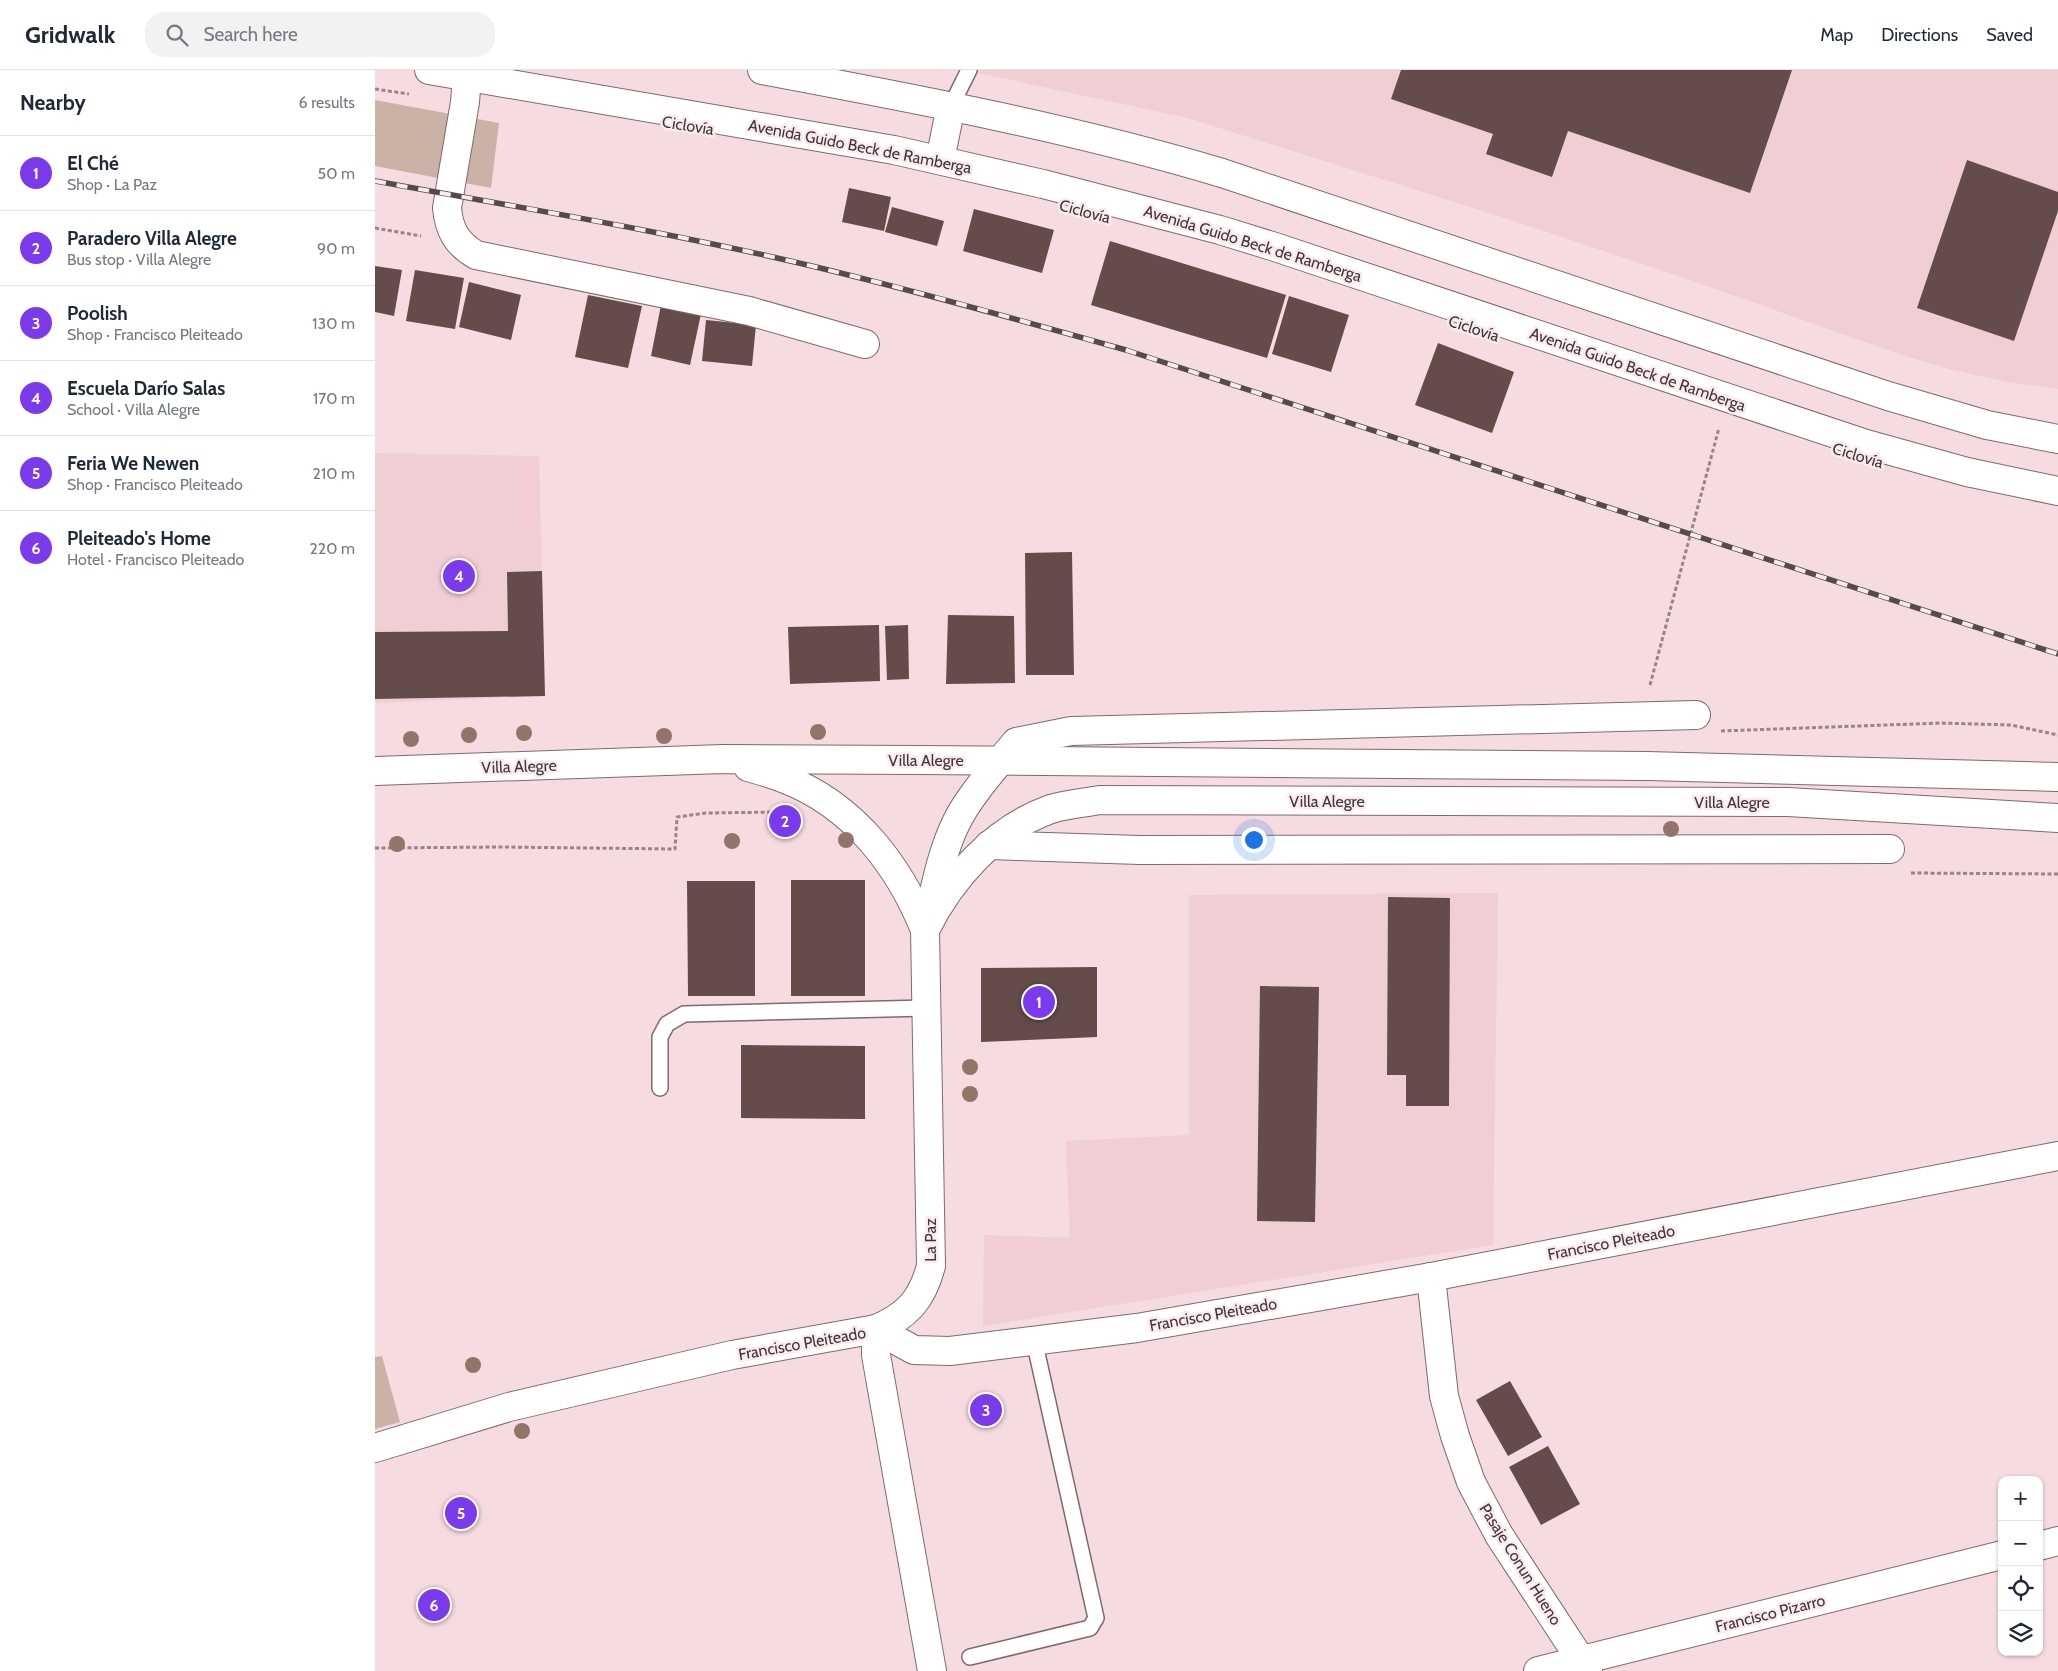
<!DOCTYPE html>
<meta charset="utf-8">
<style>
body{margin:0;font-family:Cabin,sans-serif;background:#f2f2f3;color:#1f2937}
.controls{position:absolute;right:15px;bottom:15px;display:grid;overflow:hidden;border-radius:10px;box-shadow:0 1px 4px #0004}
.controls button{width:45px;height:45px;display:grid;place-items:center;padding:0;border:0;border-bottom:1px solid #e0e1e3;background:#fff;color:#1f2937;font:25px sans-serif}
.you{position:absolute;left:878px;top:769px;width:18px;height:18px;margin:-12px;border:4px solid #fff;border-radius:50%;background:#1a73e8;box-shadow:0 0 0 8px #1a73e833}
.badge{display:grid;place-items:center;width:32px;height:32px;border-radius:50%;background:#7c3aed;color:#fff;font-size:16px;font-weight:700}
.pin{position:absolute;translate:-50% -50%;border:2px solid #fff;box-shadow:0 1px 5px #0006}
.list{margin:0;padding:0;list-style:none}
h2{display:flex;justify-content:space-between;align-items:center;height:65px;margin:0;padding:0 20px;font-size:21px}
h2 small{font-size:16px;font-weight:400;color:#747a83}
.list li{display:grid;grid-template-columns:32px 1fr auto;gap:15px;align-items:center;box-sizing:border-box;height:75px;padding:0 20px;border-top:1px solid #e0e1e3}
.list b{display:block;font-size:19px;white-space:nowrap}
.list p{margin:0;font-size:16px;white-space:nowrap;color:#747a83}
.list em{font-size:16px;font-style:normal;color:#747a83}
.icon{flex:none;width:28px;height:28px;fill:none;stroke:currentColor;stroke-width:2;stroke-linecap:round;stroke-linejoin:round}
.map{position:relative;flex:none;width:1683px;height:1601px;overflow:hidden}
header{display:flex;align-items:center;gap:30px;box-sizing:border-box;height:70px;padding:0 25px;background:#fff;border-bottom:1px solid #e0e1e3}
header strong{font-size:24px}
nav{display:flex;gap:28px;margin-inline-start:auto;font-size:18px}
.search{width:350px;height:45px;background:#f2f2f3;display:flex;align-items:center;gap:12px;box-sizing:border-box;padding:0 18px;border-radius:20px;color:#747a83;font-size:19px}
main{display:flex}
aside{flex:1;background:#fff}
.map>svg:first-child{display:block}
</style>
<header>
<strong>Gridwalk</strong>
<div class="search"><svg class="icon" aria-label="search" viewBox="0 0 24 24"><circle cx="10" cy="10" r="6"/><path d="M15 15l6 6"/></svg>Search here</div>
<nav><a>Map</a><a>Directions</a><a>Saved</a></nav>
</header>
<main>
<aside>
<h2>Nearby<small>6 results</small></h2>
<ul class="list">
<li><span class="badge">1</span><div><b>El Ché</b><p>Shop · La Paz</p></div><em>50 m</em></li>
<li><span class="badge">2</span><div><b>Paradero Villa Alegre</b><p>Bus stop · Villa Alegre</p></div><em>90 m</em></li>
<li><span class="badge">3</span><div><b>Poolish</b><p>Shop · Francisco Pleiteado</p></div><em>130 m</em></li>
<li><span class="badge">4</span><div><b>Escuela Darío Salas</b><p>School · Villa Alegre</p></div><em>170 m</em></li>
<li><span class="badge">5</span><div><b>Feria We Newen</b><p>Shop · Francisco Pleiteado</p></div><em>210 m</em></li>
<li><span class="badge">6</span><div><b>Pleiteado's Home</b><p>Hotel · Francisco Pleiteado</p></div><em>220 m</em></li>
</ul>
</aside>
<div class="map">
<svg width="1683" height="1601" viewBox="0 0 1683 1601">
<rect width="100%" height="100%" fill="#f6dbe0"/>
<path fill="#f1cdd4" d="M589,0h1094v319l-50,-7 -55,-12 -54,-16 -223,-79 -171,-57 -317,-100z
M0,383l164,3 6,240 -170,7z
M1123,823l-5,352 -510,81 1,-91 86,3 -4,-97 123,-6v-240z"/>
<path fill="#cab3a6" d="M0,30l124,23 -8,65 -116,-22z
M7,1286l18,66 -25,7v-72z"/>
<path fill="#634c49" d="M1026,0h391l-42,123 -182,-62 -16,46 -66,-23 7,-20 -102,-35z
M1592,90l91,32v19l-44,130 -97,-33z
M474,118l42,9 -7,34 -42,-9z
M517,137l52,14 -7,25 -52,-14z
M599,139l80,21 -12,43 -79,-22z
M735,171l176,54 -19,63 -176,-53z
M0,196l27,4 -8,46 -19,-4z
M40,200l49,8 -9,51 -49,-8z
M94,212l52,13 -10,45 -52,-13z
M213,225l54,11 -14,62 -53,-11z
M914,226l60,19 -18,57 -59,-18z
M286,235l40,9 -11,51 -39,-9z
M331,250l50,5 -4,41 -50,-5z
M1063,273l76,29 -22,61 -77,-28z
M697,482l2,123h-48l-1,-122z
M167,501l3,125 -170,3v-67l133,-1 -1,-59z
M573,545l66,1 1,67 -69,1z
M504,555l1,56 -90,3 -2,-57z
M533,555l1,54 -22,1 -2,-54z
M416,810h74v116h-74z
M312,811h68v115h-67z
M1013,827l62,1 -1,208h-43v-31h-19z
M722,897v70l-116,5v-74z
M885,916l59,1 -4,235 -58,-1z
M366,975l124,1v73l-124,-1z
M1135,1311l32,56 -34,19 -32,-56z
M1173,1376l32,58 -39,21 -32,-58z"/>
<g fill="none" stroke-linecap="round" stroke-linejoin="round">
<g stroke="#81696d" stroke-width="18">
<path id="service" d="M576,36l18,-36
M285,1018v-51l7,-13 17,-10 242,-6
M595,1587l120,-29 6,-10 -62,-278"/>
</g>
<g stroke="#81696d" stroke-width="30">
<path id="minor" d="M92,7l-2,25 -18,106c2,22 10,36 29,47l273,56 116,33
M614,775l151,5 750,-1
M552,852c8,-33 14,-68 29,-99 13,-27 41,-58 60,-81l55,-11 625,-16
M1056,1207l13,119 11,40 16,46 28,53 89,136
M501,1259v26l56,316
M1664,1476l19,-5
M1163,1601l464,-116"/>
</g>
<g stroke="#81696d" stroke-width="30">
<path id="tertiary" d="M501,1259l38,21 36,1 187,-23 294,-51 627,-121"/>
</g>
<g stroke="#81696d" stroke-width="30">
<path id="primary" d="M54,0l465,80 149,34 177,46 55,17 591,197 101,28 91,19
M387,0c155,29 309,58 460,103l666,223 99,29 71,14
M565,90l11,-54
M0,701l348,-12 195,1 729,6 411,11
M550,860c26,-52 69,-101 126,-121 15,-5 33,-6 49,-9l688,2 270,16
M0,1378l134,-41 223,-52 144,-26c31,-13 46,-29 55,-63l-6,-336c-26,-65 -72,-125 -140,-151 -12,-5 -24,-8 -37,-12"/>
</g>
<path stroke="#988589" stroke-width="3" stroke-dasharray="4 2.5" stroke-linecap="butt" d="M0,19l34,5
M0,158l46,8
M1275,615l69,-257
M1346,661l220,-8 70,2 47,10
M0,778l126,-1 174,2 2,-32 29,-4 74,-1
M1536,803l147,1"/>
<use href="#service" stroke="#fff" stroke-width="15"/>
<use href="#minor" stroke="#fff" stroke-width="28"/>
<use href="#tertiary" stroke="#fff" stroke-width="28"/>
<use href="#primary" stroke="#fff" stroke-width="28"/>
<g stroke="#574a4c" stroke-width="5.5">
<path id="rail" d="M0,111c147,27 295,51 441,86 104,25 207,54 310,83l932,304"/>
</g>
<use href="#rail" stroke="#fcebee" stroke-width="4" stroke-dasharray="11" stroke-linecap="butt"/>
</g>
<g fill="#927469">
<circle cx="443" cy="662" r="8"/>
<circle cx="149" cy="663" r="8"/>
<circle cx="94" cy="665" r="8"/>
<circle cx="289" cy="666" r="8"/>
<circle cx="36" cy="669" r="8"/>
<circle cx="1296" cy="759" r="8"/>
<circle cx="471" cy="770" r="8"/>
<circle cx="357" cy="771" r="8"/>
<circle cx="22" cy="774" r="8"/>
<circle cx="595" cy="997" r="8"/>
<circle cx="595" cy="1024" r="8"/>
<circle cx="98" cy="1295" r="8"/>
<circle cx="147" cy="1361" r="8"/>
</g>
<g text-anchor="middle" stroke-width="5" stroke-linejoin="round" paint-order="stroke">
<g font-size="16" fill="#403537" stroke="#fcebee">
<text transform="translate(313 55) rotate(9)" y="6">Ciclovía</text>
<text transform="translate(485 76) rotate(11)" y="6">Avenida Guido Beck de Ramberga</text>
<text transform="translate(710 141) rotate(15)" y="6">Ciclovía</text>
<text transform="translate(878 173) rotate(17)" y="6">Avenida Guido Beck de Ramberga</text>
<text transform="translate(1099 258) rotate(18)" y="6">Ciclovía</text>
<text transform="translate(1263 299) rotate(19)" y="6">Avenida Guido Beck de Ramberga</text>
<text transform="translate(1483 385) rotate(17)" y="6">Ciclovía</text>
<text x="551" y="696">Villa Alegre</text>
<text transform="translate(144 696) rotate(-2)" y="6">Villa Alegre</text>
<text x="952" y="737">Villa Alegre</text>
<text x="1357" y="738">Villa Alegre</text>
<text transform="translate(555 1170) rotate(-90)" y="6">La Paz</text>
<text transform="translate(1236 1172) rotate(-11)" y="6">Francisco Pleiteado</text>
<text transform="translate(838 1244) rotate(-10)" y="6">Francisco Pleiteado</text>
<text transform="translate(427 1273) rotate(-10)" y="6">Francisco Pleiteado</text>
<text transform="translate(1146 1494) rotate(58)" y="6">Pasaje Conun Hueno</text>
<text transform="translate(1395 1543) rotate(-14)" y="6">Francisco Pizarro</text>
</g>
</g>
</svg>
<div class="controls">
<button>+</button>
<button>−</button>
<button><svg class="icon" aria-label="locate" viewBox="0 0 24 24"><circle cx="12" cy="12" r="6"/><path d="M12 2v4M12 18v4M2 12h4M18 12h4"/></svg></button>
<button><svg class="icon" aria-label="layers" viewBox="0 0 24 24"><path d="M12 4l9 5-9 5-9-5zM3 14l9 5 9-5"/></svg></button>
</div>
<div class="you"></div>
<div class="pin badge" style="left:664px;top:932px">1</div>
<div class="pin badge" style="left:410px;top:751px">2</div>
<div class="pin badge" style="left:611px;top:1340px">3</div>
<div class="pin badge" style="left:84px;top:506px">4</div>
<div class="pin badge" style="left:86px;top:1443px">5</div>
<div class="pin badge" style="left:59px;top:1535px">6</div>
</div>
</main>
